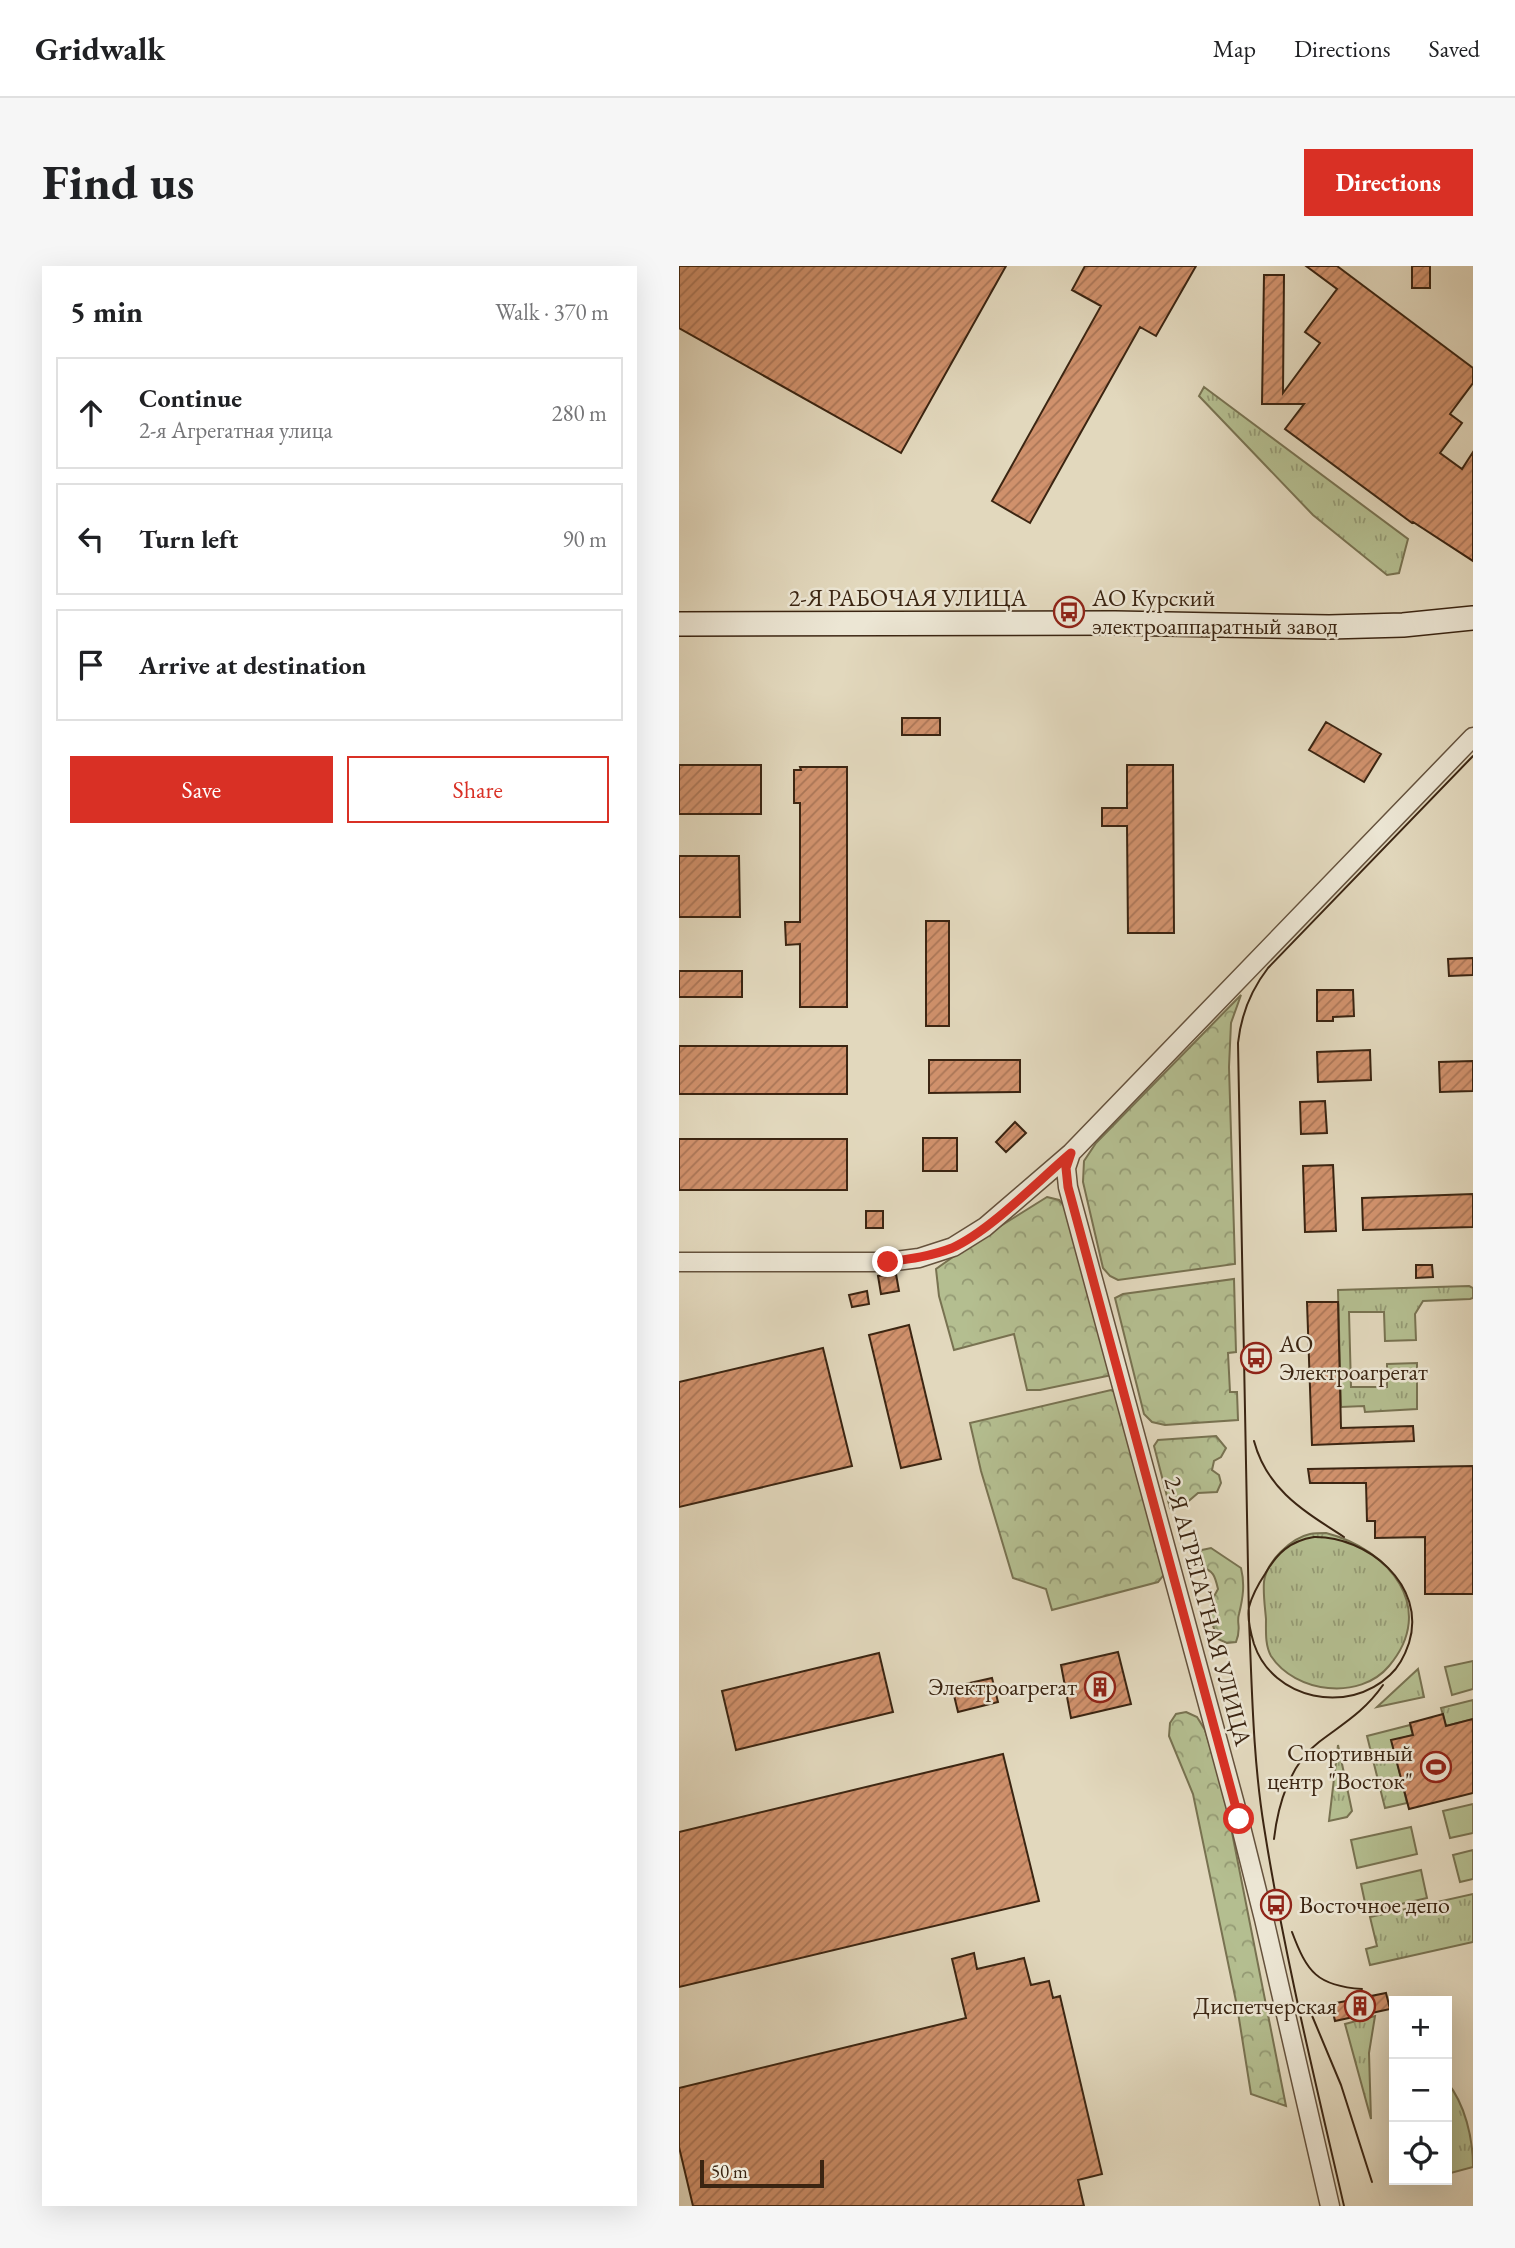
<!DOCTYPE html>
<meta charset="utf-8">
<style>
body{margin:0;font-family:"EB Garamond",serif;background:#f6f6f6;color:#202124}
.controls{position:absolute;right:21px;bottom:21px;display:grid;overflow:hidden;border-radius:0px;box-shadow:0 7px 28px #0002}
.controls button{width:63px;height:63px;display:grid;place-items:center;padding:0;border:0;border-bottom:2px solid #e0e0e0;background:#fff;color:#202124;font:35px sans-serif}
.scale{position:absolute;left:21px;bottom:18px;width:124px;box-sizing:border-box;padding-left:7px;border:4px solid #3b2512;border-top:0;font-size:19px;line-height:24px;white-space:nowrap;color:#3b2512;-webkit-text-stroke:5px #ece6d4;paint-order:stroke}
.stop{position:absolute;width:21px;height:21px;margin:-16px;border:5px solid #d93025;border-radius:50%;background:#fff}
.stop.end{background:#d93025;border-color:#fff;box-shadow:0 2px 7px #0008}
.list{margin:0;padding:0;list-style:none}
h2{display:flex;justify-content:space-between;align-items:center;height:91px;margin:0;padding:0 28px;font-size:30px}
h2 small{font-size:23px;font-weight:400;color:#757577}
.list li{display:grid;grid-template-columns:46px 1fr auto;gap:21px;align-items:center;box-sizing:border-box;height:112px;margin:0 14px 14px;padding:0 14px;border:2px solid #e0e0e0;border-radius:0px}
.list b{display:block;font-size:26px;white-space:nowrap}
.list p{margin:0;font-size:23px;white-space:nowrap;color:#757577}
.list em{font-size:23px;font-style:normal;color:#757577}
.actions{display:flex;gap:14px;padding:21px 28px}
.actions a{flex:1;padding:16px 0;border:2px solid #d93025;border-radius:0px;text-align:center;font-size:24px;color:#d93025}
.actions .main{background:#d93025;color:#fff}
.icon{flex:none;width:38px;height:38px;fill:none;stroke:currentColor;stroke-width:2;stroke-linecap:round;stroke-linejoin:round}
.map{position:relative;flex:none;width:794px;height:1940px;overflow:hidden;border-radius:0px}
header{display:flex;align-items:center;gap:42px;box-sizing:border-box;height:98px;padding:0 35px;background:#fff;border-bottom:2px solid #e0e0e0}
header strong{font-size:33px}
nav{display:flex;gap:38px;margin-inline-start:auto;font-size:24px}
.intro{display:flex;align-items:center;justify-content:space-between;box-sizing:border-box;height:168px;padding:0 42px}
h1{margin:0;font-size:49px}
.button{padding:18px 32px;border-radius:0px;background:#d93025;color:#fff;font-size:24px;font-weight:700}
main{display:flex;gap:42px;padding:0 42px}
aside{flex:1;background:#fff;border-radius:0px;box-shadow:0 7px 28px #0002}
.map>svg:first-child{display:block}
</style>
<header>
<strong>Gridwalk</strong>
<nav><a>Map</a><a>Directions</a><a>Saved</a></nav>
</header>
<div class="intro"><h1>Find us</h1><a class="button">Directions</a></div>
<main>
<aside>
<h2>5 min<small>Walk · 370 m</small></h2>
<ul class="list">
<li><svg class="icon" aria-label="ahead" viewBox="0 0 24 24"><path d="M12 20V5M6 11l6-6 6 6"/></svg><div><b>Continue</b><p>2-я Агрегатная улица</p></div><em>280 m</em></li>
<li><svg class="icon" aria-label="left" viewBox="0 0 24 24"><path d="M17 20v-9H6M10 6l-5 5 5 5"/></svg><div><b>Turn left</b></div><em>90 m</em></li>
<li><svg class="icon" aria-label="arrive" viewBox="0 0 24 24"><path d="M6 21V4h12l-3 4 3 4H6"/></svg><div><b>Arrive at destination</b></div></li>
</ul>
<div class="actions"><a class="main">Save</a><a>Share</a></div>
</aside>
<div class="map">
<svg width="794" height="1940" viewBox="0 0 794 1940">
<defs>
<pattern id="grass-tufts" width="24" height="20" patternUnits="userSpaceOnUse" patternTransform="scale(1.75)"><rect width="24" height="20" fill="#b4be90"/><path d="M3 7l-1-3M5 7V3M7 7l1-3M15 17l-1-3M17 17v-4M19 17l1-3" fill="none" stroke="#949a74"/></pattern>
<pattern id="forest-crowns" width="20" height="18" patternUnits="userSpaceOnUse" patternTransform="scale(1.75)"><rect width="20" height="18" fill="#b4be90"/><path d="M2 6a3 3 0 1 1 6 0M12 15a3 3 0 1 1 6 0" fill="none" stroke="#949a74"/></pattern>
<pattern id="building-hatch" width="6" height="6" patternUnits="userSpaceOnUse" patternTransform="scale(1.75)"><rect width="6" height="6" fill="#d0916c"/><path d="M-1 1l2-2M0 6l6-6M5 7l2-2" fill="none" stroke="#aa7657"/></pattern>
</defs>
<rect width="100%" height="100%" fill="#e2d8bd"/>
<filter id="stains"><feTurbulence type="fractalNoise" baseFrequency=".00286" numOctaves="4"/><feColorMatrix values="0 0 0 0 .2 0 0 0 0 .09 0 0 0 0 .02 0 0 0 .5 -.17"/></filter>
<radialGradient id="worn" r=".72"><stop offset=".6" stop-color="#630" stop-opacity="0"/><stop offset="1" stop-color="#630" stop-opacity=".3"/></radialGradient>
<path fill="url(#grass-tufts)" stroke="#787251" stroke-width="2" d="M525,121l204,152 -9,34 -12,2 -74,-60 -114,-119z
M790,1020l4,2v10l-3,1 -47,2 -8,13 1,26 -31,1 -1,-29h-35l2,75h36v-23l30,-1v46l-52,3 -1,-6 -23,1 -3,-117z
M647,1267c63,16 112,75 63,133 -29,35 -94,27 -118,-10 -6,-11 -5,-24 -5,-37 -1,-12 -3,-25 -2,-37 2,-20 27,-44 46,-48 5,-1 11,-1 16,-1z
M739,1403l6,28 -47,10z
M794,1434v19l-27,7 -5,-18z
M731,1459l3,10 -21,6 15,62 -22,5 -18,-72z
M659,1479l14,66 -5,6 -18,4z
M794,1628v48l-103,23 -4,-16 11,-3 -7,-29z
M696,1750l-6,37 2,66 -26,-95z
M768,1816c18,22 26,56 26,85l-26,7z"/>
<path fill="url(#forest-crowns)" stroke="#787251" stroke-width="2" d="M562,729l-10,28 -2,44 6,197 -117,16 -8,-4 -7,-8 -20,-86 1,-21 12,-18z
M368,931l12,3 7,8 46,167 -72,15h-13l-13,-56 -60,16 -15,-54 -3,-27 31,-22z
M555,1013l2,73 -8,1 2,39h7l1,28 -73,5 -13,-3 -8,-8 -29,-116 8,-4z
M432,1124l6,3 49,179 -8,10 -106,28 -6,-21 -33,-11 -32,-107 -11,-48z
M537,1170l10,12 -5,9 -7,4 -2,9 7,5 2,8 -4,9 -19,1 -14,12 -14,3 -16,-62 4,-6z
M532,1282l30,20c4,16 2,30 -2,46 -3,10 3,13 -3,28l-9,1 -9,-4c-8,-19 -12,-30 0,-50 -3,-13 -4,-18 -18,-23l-3,-9 5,-7z
M507,1446l11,5 8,13 19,62 62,314 -35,-12 -14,-88 -44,-212 -24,-58 1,-13 6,-9z"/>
<path fill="#b4be90" stroke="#787251" stroke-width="2" d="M794,1395v28l-21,6 -7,-28z
M794,1538v29l-23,5 -7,-27z
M732,1561l6,27 -60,14 -6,-28z
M794,1584v29l-13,3 -7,-27z
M742,1604l6,28 -60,14 -6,-28z"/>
<path fill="url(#building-hatch)" stroke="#3b2512" stroke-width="2" d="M0,0h327l-105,187 -222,-125z
M406,0h111l-40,70 -16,-9 -110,196 -38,-22 109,-195 -29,-16z
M627,0h31l136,102v15l-23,31 12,9 -22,30 22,16 11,-17v109l-60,-39 -1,1 -127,-94 19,-25h-42l2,-129h20l-1,118 37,-50 -15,-11 32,-43z
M733,0h18v22h-18z
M223,452h38v17h-38z
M647,456l55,32 -17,28 -55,-32z
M0,499h82v49h-82z
M448,499h46l1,168h-46l-1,-107h-25v-18h25z
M121,501h47v240h-47v-63l-14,1 -1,-23h15v-119h-6v-33h7z
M0,590h60l1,61h-61z
M247,655h23v105h-23z
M794,692v17l-24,1 -1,-17z
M0,705h63v26h-63z
M638,724h36l1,26 -21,1v4h-16z
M0,780h168v48h-168z
M691,784l1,30 -53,2 -1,-30z
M250,794h91v32l-91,1z
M794,795v30l-33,1 -1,-30z
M646,835l2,32 -26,1 -1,-32z
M336,856l11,11 -20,19 -10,-10z
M244,872h34v33h-34z
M0,873h168v51h-168z
M654,899l3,66 -31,1 -2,-66z
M794,928v33l-110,3 -1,-32z
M187,945h17v17h-17z
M737,999h16l1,12 -17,1z
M217,1008l3,17 -18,3 -3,-18z
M188,1025l2,13 -17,3 -3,-12z
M628,1036h31l3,126 72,-2 1,15 -102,4z
M230,1059l32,134 -40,9 -32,-133z
M144,1082l29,118 -173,41v-125z
M794,1200v128h-48v-57l-50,1v-17h-8l-1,-38h-56l-2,-14z
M439,1386l13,52 -60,14 -10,-53z
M200,1387l14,59 -157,38 -14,-59z
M313,1412l6,24 -40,10 -6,-25z
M764,1448l3,12 27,-7v74l-64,16 -18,-69 22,-5 -3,-12z
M324,1488l36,147 -360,86v-155z
M295,1687l3,16 47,-11 7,27 18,-4 4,17 7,-2 42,178 -24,6 6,26h-391l-14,-59v-59l287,-70 -14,-59z
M707,1727l4,16 -55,12 -4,-17z"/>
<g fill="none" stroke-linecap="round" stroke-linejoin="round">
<g stroke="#65523d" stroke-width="21">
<path id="minor" d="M392,887l-5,15 2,19 171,632 25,100 66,287
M0,996h209l31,-4 34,-11 32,-20 86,-74 402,-416"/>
</g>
<g stroke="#3b2512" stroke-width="26">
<path id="secondary" d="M0,358l436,-1 214,4 74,-2 70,-7"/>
</g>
<use href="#minor" stroke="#ece6d4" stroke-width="18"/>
<use href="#secondary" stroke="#ece6d4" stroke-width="23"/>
<path stroke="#3b2512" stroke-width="2" d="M575,1175c13,49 50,70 90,96
M635,1271c53,-1 113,48 95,106 -4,12 -10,24 -19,32 -42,40 -117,25 -136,-31 -3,-10 -7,-26 -5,-37 3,-11 10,-24 16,-33 12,-21 25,-33 49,-37z
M595,1573c4,-35 16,-75 45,-97 25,-19 45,-30 64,-57
M613,1666c15,40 25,54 70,57
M629,1740l33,79 31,97
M665,1940c-29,-126 -60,-252 -80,-379 -11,-68 -12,-138 -15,-207l-11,-577c3,-28 13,-53 30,-75l205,-212"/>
</g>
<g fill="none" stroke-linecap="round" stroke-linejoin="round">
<path stroke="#d93025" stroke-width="9" d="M209,996c22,-3 44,-6 64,-14 38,-17 86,-67 119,-95l-5,15 2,19 171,632"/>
</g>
<defs>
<g id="bus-ring" transform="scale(1.575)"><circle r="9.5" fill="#ece6d4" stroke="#8f2418" stroke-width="1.5"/><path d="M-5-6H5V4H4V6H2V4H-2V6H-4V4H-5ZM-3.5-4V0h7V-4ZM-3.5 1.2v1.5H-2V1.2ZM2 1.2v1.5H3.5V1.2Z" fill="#8f2418"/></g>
<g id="building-ring" transform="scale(1.575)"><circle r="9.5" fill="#ece6d4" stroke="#8f2418" stroke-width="1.5"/><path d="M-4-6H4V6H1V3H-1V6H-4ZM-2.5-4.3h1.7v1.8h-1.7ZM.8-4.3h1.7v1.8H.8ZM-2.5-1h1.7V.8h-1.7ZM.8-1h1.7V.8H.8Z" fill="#8f2418"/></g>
<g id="stadium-ring" transform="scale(1.575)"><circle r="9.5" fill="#ece6d4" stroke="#8f2418" stroke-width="1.5"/><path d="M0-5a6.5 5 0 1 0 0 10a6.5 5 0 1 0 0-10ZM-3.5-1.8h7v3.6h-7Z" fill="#8f2418"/></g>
</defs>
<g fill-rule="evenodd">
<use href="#bus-ring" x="390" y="346"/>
<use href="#bus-ring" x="577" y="1092"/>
<use href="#building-ring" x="421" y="1421"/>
<use href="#stadium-ring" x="757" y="1501"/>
<use href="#bus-ring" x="597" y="1639"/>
<use href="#building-ring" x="681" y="1740"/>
</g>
<g text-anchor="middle" stroke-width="5" stroke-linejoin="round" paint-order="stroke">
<g font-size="24" fill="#3b2512" stroke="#ece6d4">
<text x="229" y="340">2-Я РАБОЧАЯ УЛИЦА</text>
<text transform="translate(529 1345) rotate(75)" y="8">2-Я АГРЕГАТНАЯ УЛИЦА</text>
</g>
<g font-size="24" fill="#3b2512" stroke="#ece6d4" text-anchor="start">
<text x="413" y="340">АО Курский<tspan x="413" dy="28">электроаппаратный завод</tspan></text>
<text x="600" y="1086">АО<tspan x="600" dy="28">Электроагрегат</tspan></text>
<text x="398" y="1429" text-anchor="end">Электроагрегат</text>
<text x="734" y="1495" text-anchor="end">Спортивный<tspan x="734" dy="28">центр "Восток"</tspan></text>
<text x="620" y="1647">Восточное депо</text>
<text x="658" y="1748" text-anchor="end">Диспетчерская</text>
</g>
</g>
<rect width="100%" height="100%" filter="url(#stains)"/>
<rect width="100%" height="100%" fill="url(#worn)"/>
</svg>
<div class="controls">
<button>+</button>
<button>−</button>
<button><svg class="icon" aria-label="locate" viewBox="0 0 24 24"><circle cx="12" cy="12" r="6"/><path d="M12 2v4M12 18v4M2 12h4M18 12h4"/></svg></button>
</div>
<div class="scale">50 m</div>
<div class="stop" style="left:560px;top:1553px"></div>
<div class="stop end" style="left:209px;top:996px"></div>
</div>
</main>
